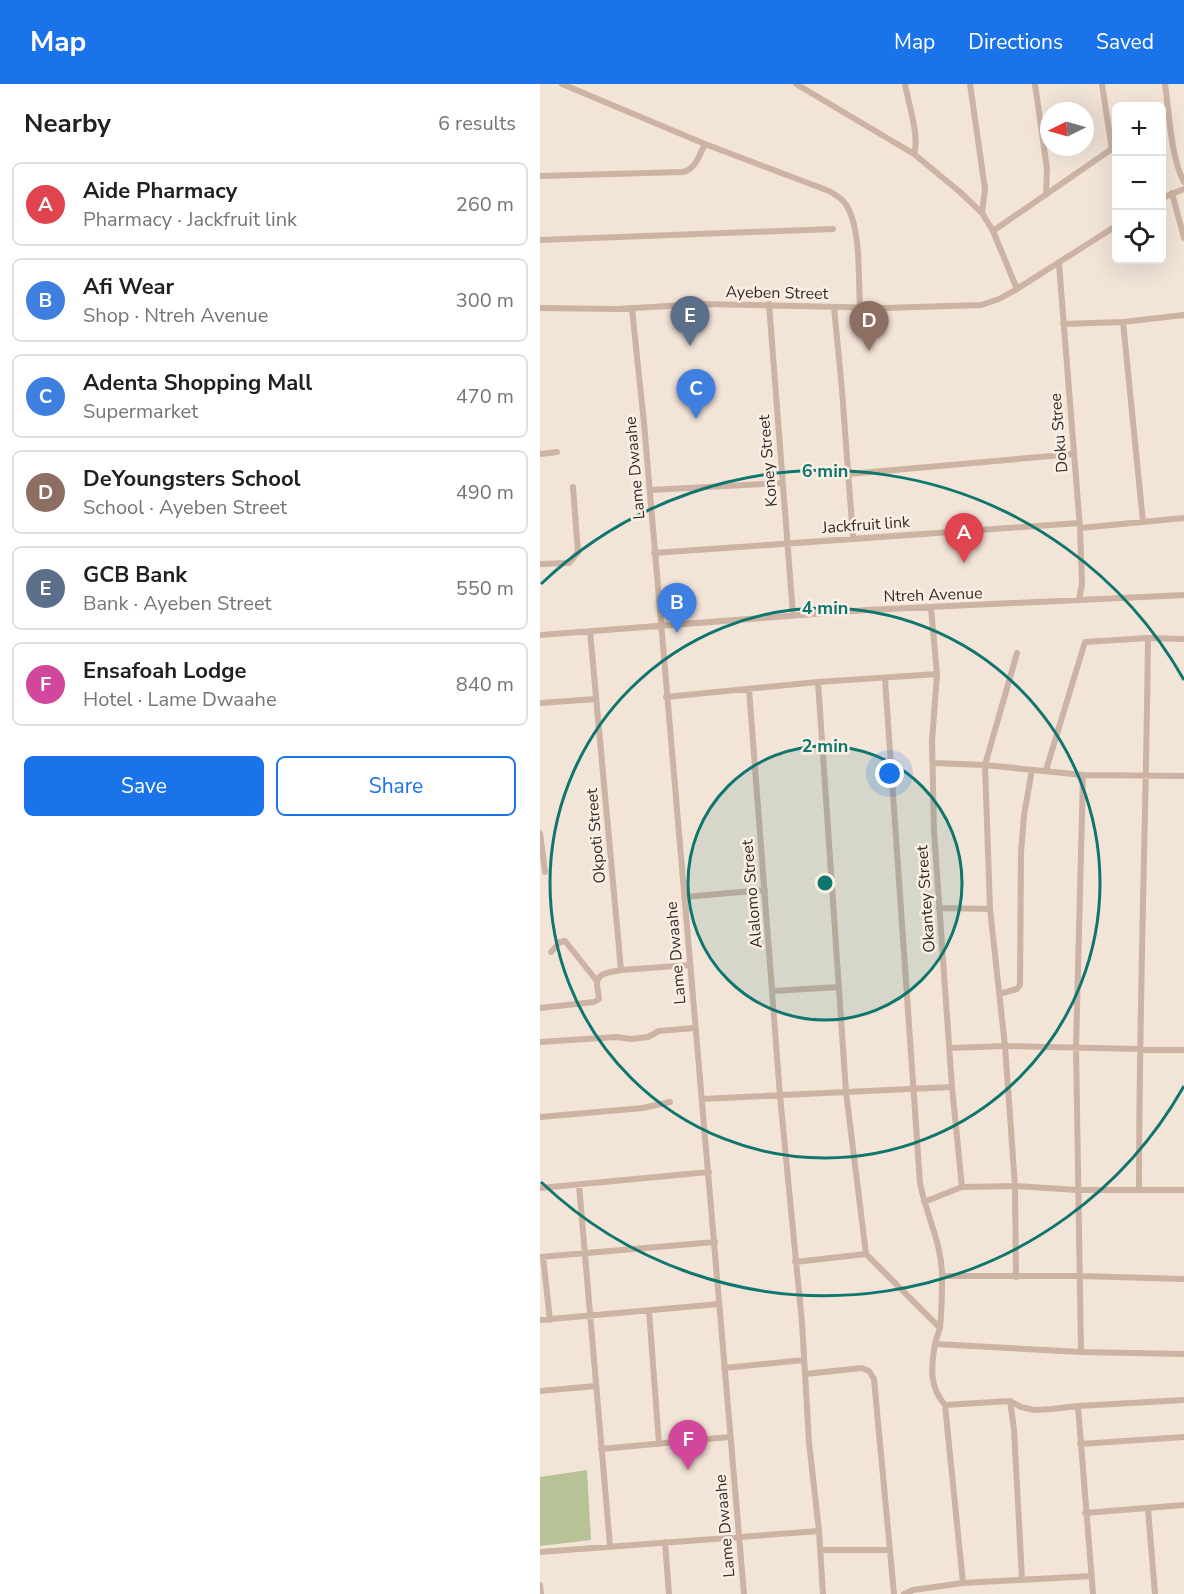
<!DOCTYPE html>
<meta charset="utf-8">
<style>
body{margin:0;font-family:"Nunito Sans",sans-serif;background:#f2f2f2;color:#202124}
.controls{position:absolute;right:18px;top:18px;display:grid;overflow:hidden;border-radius:9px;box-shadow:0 6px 24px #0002}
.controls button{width:54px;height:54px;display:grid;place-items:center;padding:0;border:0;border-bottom:2px solid #e0e0e0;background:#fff;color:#202124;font:30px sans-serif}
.compass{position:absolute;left:500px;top:18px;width:54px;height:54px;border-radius:50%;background:#fff;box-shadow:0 6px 24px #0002;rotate:265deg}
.you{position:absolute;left:350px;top:690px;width:21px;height:21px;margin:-15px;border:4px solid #fff;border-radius:50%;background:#1a73e8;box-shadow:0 0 0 9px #1a73e833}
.badge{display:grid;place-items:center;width:39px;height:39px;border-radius:50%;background:#1a73e8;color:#fff;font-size:20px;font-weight:700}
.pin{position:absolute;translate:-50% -50px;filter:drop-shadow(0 2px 3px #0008)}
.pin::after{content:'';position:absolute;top:32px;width:21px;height:18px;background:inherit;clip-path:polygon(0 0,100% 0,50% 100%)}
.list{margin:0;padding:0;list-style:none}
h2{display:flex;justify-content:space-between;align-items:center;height:78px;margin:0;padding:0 24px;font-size:26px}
h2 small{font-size:20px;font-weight:400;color:#757577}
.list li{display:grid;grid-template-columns:39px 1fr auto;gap:18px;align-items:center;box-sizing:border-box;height:84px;margin:0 12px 12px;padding:0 12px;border:2px solid #e0e0e0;border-radius:9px}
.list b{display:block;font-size:22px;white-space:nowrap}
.list p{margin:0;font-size:20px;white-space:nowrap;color:#757577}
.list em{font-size:20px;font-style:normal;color:#757577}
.actions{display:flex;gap:12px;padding:18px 24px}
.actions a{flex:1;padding:14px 0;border:2px solid #1a73e8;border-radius:9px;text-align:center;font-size:21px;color:#1a73e8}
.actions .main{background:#1a73e8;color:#fff}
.icon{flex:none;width:33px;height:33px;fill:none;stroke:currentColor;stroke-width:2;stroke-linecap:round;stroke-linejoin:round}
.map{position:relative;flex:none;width:644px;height:1510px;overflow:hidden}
header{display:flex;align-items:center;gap:36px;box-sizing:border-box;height:84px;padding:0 30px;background:#1a73e8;color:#fff}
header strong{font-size:28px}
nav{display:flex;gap:33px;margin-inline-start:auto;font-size:21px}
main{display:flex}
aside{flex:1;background:#fff}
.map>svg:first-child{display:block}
</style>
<header>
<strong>Map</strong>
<nav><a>Map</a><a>Directions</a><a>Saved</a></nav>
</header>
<main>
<aside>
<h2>Nearby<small>6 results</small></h2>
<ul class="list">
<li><span class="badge" style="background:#e0444e">A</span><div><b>Aide Pharmacy</b><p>Pharmacy · Jackfruit link</p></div><em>260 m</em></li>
<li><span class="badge" style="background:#3f7fe0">B</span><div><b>Afi Wear</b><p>Shop · Ntreh Avenue</p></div><em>300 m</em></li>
<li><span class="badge" style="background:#3f7fe0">C</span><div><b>Adenta Shopping Mall</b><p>Supermarket</p></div><em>470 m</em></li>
<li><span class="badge" style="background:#8d6e63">D</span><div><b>DeYoungsters School</b><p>School · Ayeben Street</p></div><em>490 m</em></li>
<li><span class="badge" style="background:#5c6f8a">E</span><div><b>GCB Bank</b><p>Bank · Ayeben Street</p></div><em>550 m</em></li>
<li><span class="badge" style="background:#d1479c">F</span><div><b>Ensafoah Lodge</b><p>Hotel · Lame Dwaahe</p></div><em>840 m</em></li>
</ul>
<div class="actions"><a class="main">Save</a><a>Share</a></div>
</aside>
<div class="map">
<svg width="644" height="1510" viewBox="0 0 644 1510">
<rect width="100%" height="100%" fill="#f3e4d8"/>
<path fill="#b7c397" d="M47,1386l4,70 -51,6v-69z"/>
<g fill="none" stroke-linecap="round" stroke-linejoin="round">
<path stroke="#ccb3a3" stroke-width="6" d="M22,0l143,60 124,47c8,5 16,9 20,19 12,26 9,67 11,96
M256,0l118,70 46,38 22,21 11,18 24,58
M365,0c3,18 15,53 9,70
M430,0l15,105 -3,24
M495,0l12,85 -1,26
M562,0l10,66
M625,0c4,28 6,74 19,98
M0,92l143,-4c13,-3 16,-17 22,-28
M632,109l12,45
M622,114l22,-9
M453,147l123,-85
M0,156l293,-11
M519,180l21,264 2,56 -3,16
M229,220l24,311
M294,223l8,83 11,148
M0,224l77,1 85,-5 183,4 96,-3 18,-6 18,-10 99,-63
M92,225l12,114 100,1171
M583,238l20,200
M523,240l60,-2 61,-7
M0,370l17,-2
M309,390l224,-20
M110,406l132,-7
M540,444l104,-10
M114,469l425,-30
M0,480l29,-1 9,-11 -5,-65
M391,524l6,66 -5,67 2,90 18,256 10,100
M50,547l31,339 69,-5
M0,551l327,-25 317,-15
M345,595l35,504c6,32 22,60 22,93 0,17 0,34 -2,51 -1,6 -4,11 -5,17 -4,23 -6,43 10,61l65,-4 4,28 8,150
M278,598l28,410 20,162
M209,605l31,407 22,227 7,119 10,89 4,63
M126,613l152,-15 119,-8
M0,619l56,-4
M394,679l51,2 98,10 101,1
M506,686l39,-128 63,-4 36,1
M0,749l5,39
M144,813l81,-7
M399,824l51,1
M11,868l9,-10 5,-1 32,40
M233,907l66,-4
M459,910l18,-5 3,-4 1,-132 3,-38 8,-45
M0,924l54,-6 5,-3c0,-6 -2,-10 -2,-15 0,-12 15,-12 24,-14
M0,958l76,-5 15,2 17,-2 11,-6 36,-3
M410,964l55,-2 179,4
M162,1015l250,-12
M0,1033l103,-9 27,-6
M39,1101l31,361
M0,1104l169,-16
M599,1106c0,-184 7,-368 9,-552
M384,1118l38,-15 53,-1 62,4h107
M0,1173l175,-15
M3,1173l7,63
M255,1178l71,-8 74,74
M402,1192h139l103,3
M476,1193l-1,-91 -10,-140 -15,-137 -5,-144 32,-112
M109,1227l10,133
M0,1236l179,-16
M395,1260l146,8 103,2
M541,1268l-5,-305 7,-272
M184,1284l80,-8
M265,1290l57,-6 7,3 5,8 20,215
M0,1307l56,-5
M470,1317l11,6 13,3 18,-1 26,-3 106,-6
M405,1321l18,178
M538,1322l15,188
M540,1360l104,-7
M61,1365l129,-12
M608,1425l7,85
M545,1429l99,-8
M125,1458l4,52
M280,1466h70
M0,1468l279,-21
M0,1501l1,9
M364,1510l9,-4 50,-7 129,-7"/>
</g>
<circle cx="285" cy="799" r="137" fill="#0f766e" fill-opacity=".12"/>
<g fill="none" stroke="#0f766e" stroke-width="3">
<circle cx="285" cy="799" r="137"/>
<circle cx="285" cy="799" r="275"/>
<path d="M644 1002A412 412 0 0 1 1 1098M1 500A412 412 0 0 1 644 596"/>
</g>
<g text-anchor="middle" stroke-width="5" stroke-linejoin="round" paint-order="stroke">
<g font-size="16" fill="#362a26" stroke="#faefe5">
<text transform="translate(237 208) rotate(1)" y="6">Ayeben Street</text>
<text transform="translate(518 349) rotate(-95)" y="6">Doku Stree</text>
<text transform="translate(227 377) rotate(-95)" y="6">Koney Street</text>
<text transform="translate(94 384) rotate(-95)" y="6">Lame Dwaahe</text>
<text transform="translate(326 440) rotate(-4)" y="6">Jackfruit link</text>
<text transform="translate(393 510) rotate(-2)" y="6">Ntreh Avenue</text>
<text transform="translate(55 752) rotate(-95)" y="6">Okpoti Street</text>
<text transform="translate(211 810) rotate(-95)" y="6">Alalomo Street</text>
<text transform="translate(385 815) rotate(-94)" y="6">Okantey Street</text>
<text transform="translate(135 869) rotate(-95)" y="6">Lame Dwaahe</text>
<text transform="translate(184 1442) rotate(-95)" y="6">Lame Dwaahe</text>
</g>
</g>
<circle cx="285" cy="799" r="9" fill="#0f766e" stroke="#faefe5" stroke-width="3"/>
<g font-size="18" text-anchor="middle" font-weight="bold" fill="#0f766e" stroke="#faefe5" stroke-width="5" stroke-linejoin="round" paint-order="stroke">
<text x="285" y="393">6 min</text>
<text x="285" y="530">4 min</text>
<text x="285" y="668">2 min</text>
</g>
</svg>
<div class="controls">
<button>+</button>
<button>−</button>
<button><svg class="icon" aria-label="locate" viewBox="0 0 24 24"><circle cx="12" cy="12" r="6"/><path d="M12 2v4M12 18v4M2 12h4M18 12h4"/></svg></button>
</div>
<svg class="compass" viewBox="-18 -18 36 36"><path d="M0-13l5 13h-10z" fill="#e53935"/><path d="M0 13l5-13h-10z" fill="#757577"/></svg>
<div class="you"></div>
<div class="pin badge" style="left:424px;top:479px;background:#e0444e">A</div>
<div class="pin badge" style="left:137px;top:549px;background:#3f7fe0">B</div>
<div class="pin badge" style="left:156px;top:335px;background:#3f7fe0">C</div>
<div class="pin badge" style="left:329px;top:267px;background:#8d6e63">D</div>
<div class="pin badge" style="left:150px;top:262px;background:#5c6f8a">E</div>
<div class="pin badge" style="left:148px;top:1386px;background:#d1479c">F</div>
</div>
</main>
